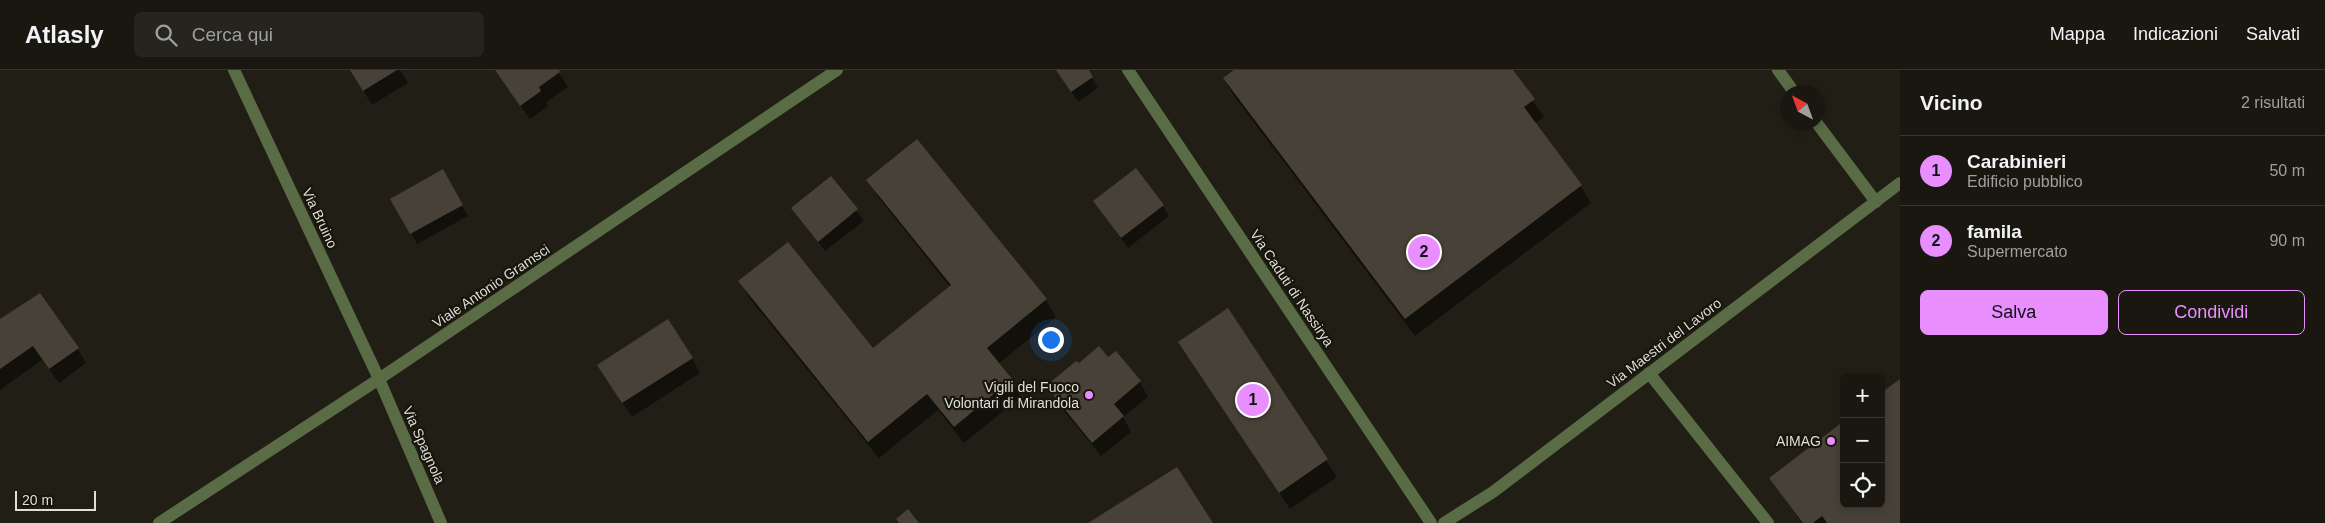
<!DOCTYPE html>
<html lang="it">
<meta charset="utf-8">
<style>
body{margin:0;font-family:Helvetica,sans-serif;background:#26241e;color:#f1f3f6}
.controls{position:absolute;right:15px;bottom:15px;display:grid;overflow:hidden;border-radius:8px;box-shadow:0 2px 8px #0003}
.controls button{width:45px;height:45px;display:grid;place-items:center;padding:0;border:0;border-bottom:1px solid #373630;background:#191710;color:#f1f3f6;font:25px sans-serif}
.compass{position:absolute;left:1780px;top:15px;width:45px;height:45px;border-radius:50%;background:#191710;box-shadow:0 2px 8px #0003;rotate:319deg}
.scale{position:absolute;left:15px;bottom:12px;width:81px;box-sizing:border-box;padding-left:5px;border:2px solid #dfdfd8;border-top:0;font-size:14px;line-height:18px;white-space:nowrap;color:#dfdfd8;-webkit-text-stroke:4px #18160c;paint-order:stroke}
.you{position:absolute;left:1050px;top:269px;width:18px;height:18px;margin:-12px;border:4px solid #fff;border-radius:50%;background:#1a73e8;box-shadow:0 0 0 8px #1a73e833}
.badge{display:grid;place-items:center;width:32px;height:32px;border-radius:50%;background:#e88eff;color:#111;font-size:16px;font-weight:700}
.pin{position:absolute;translate:-50% -50%;border:2px solid #fff;box-shadow:0 1px 5px #0006}
.list{margin:0;padding:0;list-style:none}
h2{display:flex;justify-content:space-between;align-items:center;height:65px;margin:0;padding:0 20px;font-size:21px}
h2 small{font-size:16px;font-weight:400;color:#9f9f9f}
.list li{display:grid;grid-template-columns:32px 1fr auto;gap:15px;align-items:center;box-sizing:border-box;height:70px;padding:0 20px;border-top:1px solid #373630}
.list b{display:block;font-size:19px;white-space:nowrap}
.list p{margin:0;font-size:16px;white-space:nowrap;color:#9f9f9f}
.list em{font-size:16px;font-style:normal;color:#9f9f9f}
.actions{display:flex;gap:10px;padding:15px 20px}
.actions a{flex:1;padding:11px 0;border:1px solid #e88eff;border-radius:8px;text-align:center;font-size:18px;color:#e88eff}
.actions .main{background:#e88eff;color:#111}
.icon{flex:none;width:28px;height:28px;fill:none;stroke:currentColor;stroke-width:2;stroke-linecap:round;stroke-linejoin:round}
.map{position:relative;flex:none;width:1900px;height:453px;overflow:hidden}
header{display:flex;align-items:center;gap:30px;box-sizing:border-box;height:70px;padding:0 25px;background:#191710;border-bottom:1px solid #373630}
header strong{font-size:24px}
nav{display:flex;gap:28px;margin-inline-start:auto;font-size:18px}
.search{width:350px;height:45px;background:#26241e;display:flex;align-items:center;gap:12px;box-sizing:border-box;padding:0 18px;border-radius:8px;color:#9f9f9f;font-size:19px}
main{display:flex}
aside{flex:1;background:#191710}
.map>svg:first-child{display:block}
</style>
<header>
<strong>Atlasly</strong>
<div class="search"><svg class="icon" aria-label="search" viewBox="0 0 24 24"><circle cx="10" cy="10" r="6"/><path d="M15 15l6 6"/></svg>Cerca qui</div>
<nav><a>Mappa</a><a>Indicazioni</a><a>Salvati</a></nav>
</header>
<main>
<div class="map">
<svg width="1900" height="453" viewBox="0 0 1900 453">
<rect width="100%" height="100%" fill="#211f15"/>
<path fill="#0007" d="M351,0h49l8,13 -36,22z
M495,0h62l11,17 -22,15 2,4 -18,13z
M1057,0h30l11,18 -20,14z
M1236,0h275l33,47 -10,7 47,62 10,17 -176,133 -181,-240 -10,-17z
M443,100l25,46 -51,28 -25,-45z
M831,108l33,43 -39,30 -32,-42z
M868,110l178,120 10,17 -58,47 23,33 -57,46 -26,-33 -59,48 -129,-159 -10,-18 133,69 77,-63 -72,-90z
M1094,132l69,4 6,10 -41,32z
M1228,240l109,167 -47,32 -100,-150z
M0,251l78,28 8,14 -27,20 -17,-23 -42,30z
M692,288l8,15 -68,44 -25,-38z
M1078,295l62,17 8,15 -25,20 8,15 -30,24 -45,-55 -9,-15z
M1900,311v142h-98l-31,-45 73,26h37z"/>
<path fill="#484137" d="M350,0h47l-34,21z
M495,0h64l1,2 -21,15 2,4 -21,15z
M1056,0h33l4,7 -22,15z
M1234,0h279l22,29 -11,8 58,78 -177,134 -182,-241z
M917,69l130,160 -60,49 25,31 -58,48 -27,-33 -59,48 -130,-161 50,-39 85,106 78,-63 -85,-105z
M1136,98l28,37 -43,33 -28,-37z
M443,99l20,36 -53,29 -20,-35z
M831,106l27,33 -40,33 -27,-34z
M40,223l39,55 -30,21 -16,-23 -33,23v-50z
M1228,238l100,151 -49,34 -101,-151z
M668,249l25,39 -71,45 -25,-38z
M1099,276l9,11 8,-6 25,30 -27,23 10,12 -32,27 -46,-57 30,-25 3,2z
M1900,309v144h-73l-5,-7 -9,7h-10l-34,-45 75,-57v83h37v-111z
M1177,397l36,56h-125z
M908,439l11,14h-20l-3,-4z"/>
<g fill="none" stroke-linecap="round" stroke-linejoin="round">
<path stroke="#596c45" stroke-width="12" d="M234,0l145,309 62,144
M1128,0l303,453
M1778,0l16,22
M1816,52l60,80
M1649,303l119,150
M159,453l220,-144 458,-309
M1444,453l49,-31 407,-309"/>
</g>
<g fill="#e88eff" stroke="#18160c" stroke-width="2">
<circle cx="1089" cy="325" r="5"/>
<circle cx="1831" cy="371" r="5"/>
</g>
<g text-anchor="middle" stroke-width="4.5" stroke-linejoin="round" paint-order="stroke">
<g font-size="14" fill="#dfdfd8" stroke="#18160c">
<text transform="translate(320 148) rotate(65)" y="5">Via Bruino</text>
<text transform="translate(491 216) rotate(-34)" y="5">Viale Antonio Gramsci</text>
<text transform="translate(1292 218) rotate(56)" y="5">Via Caduti di Nassirya</text>
<text transform="translate(1664 273) rotate(-37)" y="5">Via Maestri del Lavoro</text>
<text transform="translate(424 375) rotate(66)" y="5">Via Spagnola</text>
</g>
<g font-size="14" fill="#dfdfd8" stroke="#18160c" text-anchor="end">
<text x="1079" y="322">Vigili del Fuoco<tspan x="1079" dy="16">Volontari di Mirandola</tspan></text>
<text x="1821" y="376">AIMAG</text>
</g>
</g>
</svg>
<div class="controls">
<button>+</button>
<button>−</button>
<button><svg class="icon" aria-label="locate" viewBox="0 0 24 24"><circle cx="12" cy="12" r="6"/><path d="M12 2v4M12 18v4M2 12h4M18 12h4"/></svg></button>
</div>
<svg class="compass" viewBox="-18 -18 36 36"><path d="M0-13l5 13h-10z" fill="#e53935"/><path d="M0 13l5-13h-10z" fill="#9f9f9f"/></svg>
<div class="scale">20 m</div>
<div class="you"></div>
<div class="pin badge" style="left:1253px;top:330px">1</div>
<div class="pin badge" style="left:1424px;top:182px">2</div>
</div>
<aside>
<h2>Vicino<small>2 risultati</small></h2>
<ul class="list">
<li><span class="badge">1</span><div><b>Carabinieri</b><p>Edificio pubblico</p></div><em>50 m</em></li>
<li><span class="badge">2</span><div><b>famila</b><p>Supermercato</p></div><em>90 m</em></li>
</ul>
<div class="actions"><a class="main">Salva</a><a>Condividi</a></div>
</aside>
</main>
